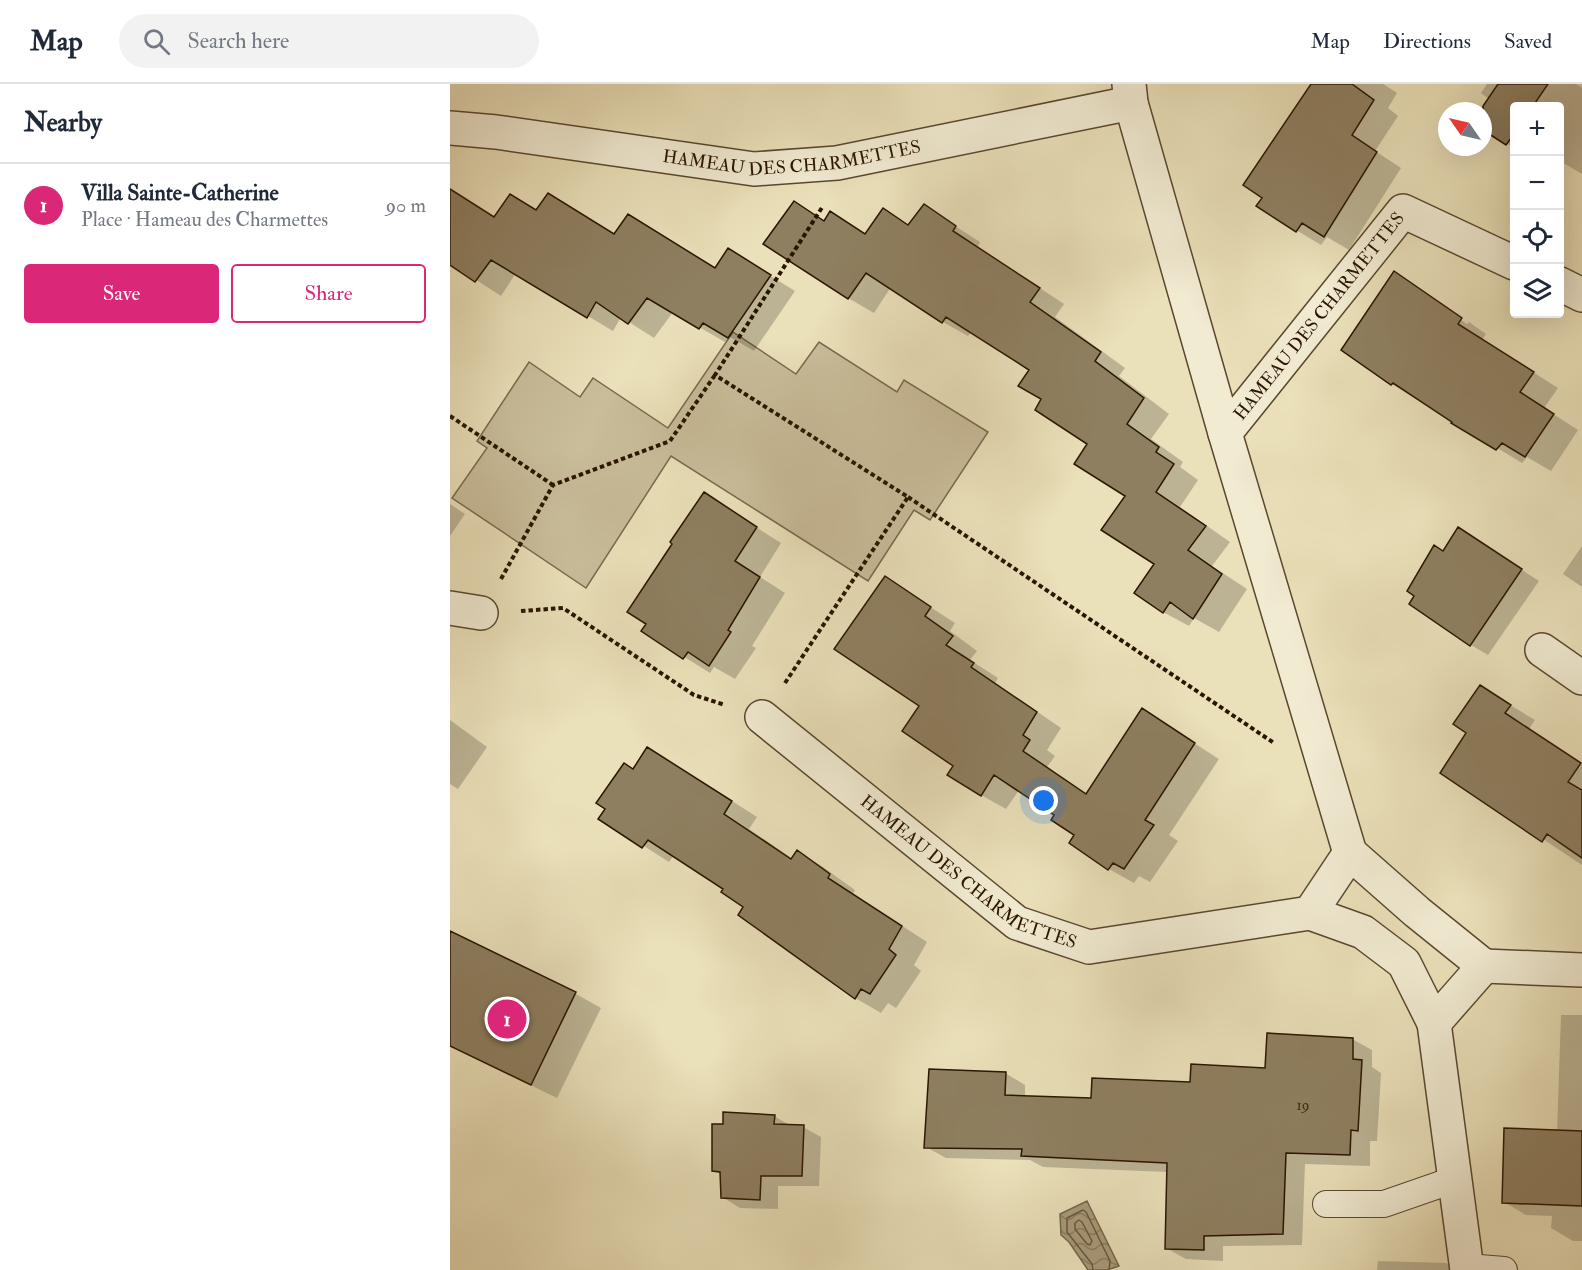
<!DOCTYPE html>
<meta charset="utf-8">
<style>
body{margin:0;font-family:"IM FELL Double Pica",serif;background:#f2f2f3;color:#1f2937}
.controls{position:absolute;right:18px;top:18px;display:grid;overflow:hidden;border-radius:6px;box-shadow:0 6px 24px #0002}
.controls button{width:54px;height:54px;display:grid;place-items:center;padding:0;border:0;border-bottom:2px solid #e0e1e3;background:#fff;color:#1f2937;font:30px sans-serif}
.compass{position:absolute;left:988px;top:18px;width:54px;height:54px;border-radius:50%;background:#fff;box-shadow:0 6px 24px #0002;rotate:304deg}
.you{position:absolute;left:594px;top:717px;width:21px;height:21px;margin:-15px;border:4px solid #fff;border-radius:50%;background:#1a73e8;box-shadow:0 0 0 9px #1a73e833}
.badge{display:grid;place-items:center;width:39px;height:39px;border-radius:50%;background:#db2777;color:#fff;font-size:20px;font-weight:700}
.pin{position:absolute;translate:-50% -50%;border:3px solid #fff;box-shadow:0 2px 6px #0006}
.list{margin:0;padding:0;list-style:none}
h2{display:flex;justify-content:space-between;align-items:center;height:78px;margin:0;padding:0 24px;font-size:26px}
h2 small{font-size:20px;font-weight:400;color:#747a83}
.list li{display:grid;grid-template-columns:39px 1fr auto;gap:18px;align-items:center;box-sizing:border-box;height:84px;padding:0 24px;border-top:2px solid #e0e1e3}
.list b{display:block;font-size:22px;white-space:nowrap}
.list p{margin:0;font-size:20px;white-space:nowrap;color:#747a83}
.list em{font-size:20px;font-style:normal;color:#747a83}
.actions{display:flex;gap:12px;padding:18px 24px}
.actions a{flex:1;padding:14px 0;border:2px solid #db2777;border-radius:6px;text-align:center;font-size:21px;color:#db2777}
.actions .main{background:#db2777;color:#fff}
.icon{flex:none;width:33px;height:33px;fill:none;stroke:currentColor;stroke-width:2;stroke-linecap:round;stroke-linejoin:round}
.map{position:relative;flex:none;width:1132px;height:1186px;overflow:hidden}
header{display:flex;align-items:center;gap:36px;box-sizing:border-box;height:84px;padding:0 30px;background:#fff;border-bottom:2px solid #e0e1e3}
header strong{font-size:28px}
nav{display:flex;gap:33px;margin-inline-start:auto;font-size:21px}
.search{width:420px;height:54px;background:#f2f2f3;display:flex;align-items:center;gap:15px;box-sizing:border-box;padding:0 21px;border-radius:33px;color:#747a83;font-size:22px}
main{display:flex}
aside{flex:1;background:#fff}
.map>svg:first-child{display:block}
</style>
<header>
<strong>Map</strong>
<div class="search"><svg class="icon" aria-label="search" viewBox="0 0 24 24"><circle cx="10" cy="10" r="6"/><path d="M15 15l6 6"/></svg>Search here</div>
<nav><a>Map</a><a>Directions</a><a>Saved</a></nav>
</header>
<main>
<aside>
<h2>Nearby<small></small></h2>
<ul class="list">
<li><span class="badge">1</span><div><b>Villa Sainte-Catherine</b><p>Place · Hameau des Charmettes</p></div><em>90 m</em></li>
</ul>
<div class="actions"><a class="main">Save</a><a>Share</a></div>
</aside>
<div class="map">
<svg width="1132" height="1186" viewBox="0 0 1132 1186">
<defs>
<pattern id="water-waves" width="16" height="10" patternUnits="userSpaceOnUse" patternTransform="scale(1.5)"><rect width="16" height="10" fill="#a99b7a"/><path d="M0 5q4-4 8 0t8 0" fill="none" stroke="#8a7d62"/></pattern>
</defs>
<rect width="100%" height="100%" fill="#eae0b9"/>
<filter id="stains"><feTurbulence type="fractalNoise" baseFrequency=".00333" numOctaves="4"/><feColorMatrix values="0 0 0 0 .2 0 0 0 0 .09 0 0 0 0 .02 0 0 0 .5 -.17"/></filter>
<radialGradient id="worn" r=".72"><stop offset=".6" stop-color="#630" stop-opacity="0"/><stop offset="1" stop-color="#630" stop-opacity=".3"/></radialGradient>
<path fill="#c9bd9a" stroke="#7a694d" stroke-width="1.5" d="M283,248l63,42 23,-32 78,50 7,-12 84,52 -58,88 -16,-10 -46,71 -197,-125 -85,132 -134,-90 35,-50 -10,-7 52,-79 51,35 13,-19 75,50z"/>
<path fill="url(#water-waves)" stroke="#766549" stroke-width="1.5" d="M637,1117l32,65 -12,4h-19l-19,-28 -8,-7 -1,-21z"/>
<path fill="#0003" d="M863,0h70l14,9 -9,15 10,8 -23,35 26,17 -52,82 -22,-13 -6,8 -25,-15 -32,-33z
M1037,0h89l6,4v86l-22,-13v-55h-46v42l-31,-20v-17h-2l8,-12 -8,-6z
M0,106l45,28 42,-7 178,58 38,-4 42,26 -41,60 -24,-14 -5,5 -52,-30 -19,26 -33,-21 -8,14 -97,-58 -15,23 -51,-33z
M345,119l31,18 5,-8 35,22 18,-25 26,16 14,-20 56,36 -2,5 86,57 -9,13 70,51 -6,8 50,38 -18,25 32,23 -3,5 18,13 -18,27 50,35 -18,24 35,23 -28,43 -25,-14 -5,8 -26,-14 -7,-49 -29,-67 -37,-52 -47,-45 -12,-29 -60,-38 -3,4 -25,-14 -52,-35 -17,26 -26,-15z
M944,189l23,13v3l50,35 2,-2 17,12 -4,6 76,48 -14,20 34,22 -27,41 -24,-14 -5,6 -130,-79z
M254,410l77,49 -21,34 25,16 -33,53 4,2 -21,31 -21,-12 -4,6 -67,-42z
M0,420l15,10 -15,22z
M1009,445l80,52 -51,74 -17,-10 -27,-93z
M1132,462v41l-19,-13z
M435,494l70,45 -5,8 27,20 -7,9 28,18 -3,5 66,45 -14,22 8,6 -8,11 41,27 54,-84 77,49 -50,76 9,6 -28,41 -11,-6 -5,7 -25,-14 -53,-54 -37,-25 -13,19 -25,-14 -26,-29 -34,-60z
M1030,603l55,33 -6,9 53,34v102l-140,-93 26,-39z
M0,636l37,27 -29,42 -8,-5z
M224,680l83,53 -8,12 44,30 5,-7 25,15 32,23 -2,4 74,48 -13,23 7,6 -25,37 -8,-5 -7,10 -26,-15 -130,-109 -51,-34 -5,7 -69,-44 34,-48z
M0,849l126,61 25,14 -44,90 -107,-52z
M1111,931h21v226h-9l-22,-13 1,-12 -26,-1 -22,-13 53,-70z
M902,955l20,11v17l9,6 -4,68h-7v25l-65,-2 -3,81 -79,1v15l-37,-2 -20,-11 2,-76 -125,-5 -13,-7 -84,-2 -20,-11 79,-74 20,12v12l67,3 175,-30z
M324,1032l17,10 12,1 18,10 -2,49h-41v23l-38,-1 -18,-11v-22l-9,-5z
M928,1177l68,2 13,7h-82z"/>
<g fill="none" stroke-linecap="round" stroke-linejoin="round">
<path stroke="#6a583d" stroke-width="1.5" d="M629,1136l3,2 10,19 -2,4 -3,-1 -12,-15v-6z
M643,1186l-1,-6 -25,-32v-14l16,-8 3,2 24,49 -1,9"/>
</g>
<path fill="#8e7f60" stroke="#2a1500" stroke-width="1.5" d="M861,0h41l22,16 -22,35 25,17 -53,85 -22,-14 -6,9 -40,-26 6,-8 -19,-13z
M1048,0h50l-15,22h-18v27l-9,12 -23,-15v-24z
M0,105l44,28 16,-23 26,16 12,-17 66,41 14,-20 87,54 13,-20 43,27 -43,63 -25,-15 -4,6 -52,-31 -19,26 -32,-22 -9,16 -96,-58 -16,22 -25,-17z
M344,117l30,20 6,-10 35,23 18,-26 25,17 16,-21 32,22 -3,5 87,57 -10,14 71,50 -6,9 49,37 -17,26 32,23 -3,5 18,12 -18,28 50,34 -18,24 34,24 -29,45 -23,-17 -7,11 -29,-20 20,-29 -53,-34 24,-34 -51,-32 13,-20 -52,-34 6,-11 -23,-13 11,-16 -83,-53 -4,6 -76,-50 -18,26 -85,-55z
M944,187l68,47 -4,6 76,48 -14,20 34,22 -29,43 -23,-14 -6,7 -45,-27 1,-1 -59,-39 -2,2 -50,-35z
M254,408l53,35 -22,34 25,16 -32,53 3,2 -22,34 -21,-14 -5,7 -42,-28 5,-7 -19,-12 45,-68 -2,-2z
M1008,443l64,42 -52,77 -61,-42 5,-8 -7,-5 27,-46 9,6z
M435,492l46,31 -6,9 28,20 -7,9 28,18 -3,4 66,45 -14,23 7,5 -7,11 63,43 56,-86 53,35 -50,77 9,5 -30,44 -11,-6 -5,7 -39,-27 5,-8 -23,-15 3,-5 -60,-40 -13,21 -34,-21 6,-9 -51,-35 17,-25 -85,-57z
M1030,601l31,20 -6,8 76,50 -13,19 14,8v68l-35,-24 -5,8 -102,-69 26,-40 -13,-9z
M197,663l85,54 -8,13 67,45 6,-9 33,24 -2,4 74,48 -13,23 7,6 -26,39 -9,-5 -6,10 -117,-84 5,-8 -22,-15 2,-3 -75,-49 -6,8 -44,-29 7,-10 -9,-6 28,-40 9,6z
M0,847l126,61 -45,93 -81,-39z
M817,949l86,5v21l9,1 -4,71 -7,-1 -1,25 -64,-2 -3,81 -79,2v14l-39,-1 2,-86 -146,-7 1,-7 -98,-1 5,-79 77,3 -1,23 86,3 1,-20 98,4 1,-18 74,4z
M273,1028l52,3 -1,9 30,1 -2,51h-41l-1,24 -39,-2 -1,-26 -8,-1v-47h11z
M1054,1044l78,3v75l-80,-3z"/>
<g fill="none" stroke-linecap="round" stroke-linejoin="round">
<g stroke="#5a482e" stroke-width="28">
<path id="service" d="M876,1120h58l72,-25
M1017,1183l37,3"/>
</g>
<g stroke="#5a482e" stroke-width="36">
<g id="minor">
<path d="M679,0l2,19 94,330 125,420"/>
<path id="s1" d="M0,44l46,4 258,37 83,-6 294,-60"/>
<path d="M1110,200l22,11"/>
<path id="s2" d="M775,349l178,-222 111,52"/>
<path d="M0,524l31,5"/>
<path d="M1092,566l40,28"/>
<path id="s3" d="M312,633l255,206 72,24 221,-34 53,19 41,31 30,60 50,-57 -67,-54 -67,-59 -40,60"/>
<path d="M1034,882l98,4"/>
<path d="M984,939l33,247"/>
</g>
</g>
<path stroke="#2a1500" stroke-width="4" stroke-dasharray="4.5 3" stroke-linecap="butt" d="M0,332l103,69
M458,413l366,246
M51,495l52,-94 117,-44 45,-66
M71,527l42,-3 131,87 31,10
M335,599l123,-186 -193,-122 108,-169"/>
<use href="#service" stroke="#f1ebd2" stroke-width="26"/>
<use href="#minor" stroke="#f1ebd2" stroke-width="33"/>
</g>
<g text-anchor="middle" stroke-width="4.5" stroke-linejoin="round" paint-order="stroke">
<g font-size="15" fill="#433018">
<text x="853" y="1026">19</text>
</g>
<g font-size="18" fill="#2a1500" stroke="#f1ebd2">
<text dy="6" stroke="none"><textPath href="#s1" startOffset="345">HAMEAU DES CHARMETTES</textPath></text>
<text dy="6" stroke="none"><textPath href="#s2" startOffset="150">HAMEAU DES CHARMETTES</textPath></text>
<text dy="6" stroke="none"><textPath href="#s3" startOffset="260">HAMEAU DES CHARMETTES</textPath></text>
</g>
</g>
<rect width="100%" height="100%" filter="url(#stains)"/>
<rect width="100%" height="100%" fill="url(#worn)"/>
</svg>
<div class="controls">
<button>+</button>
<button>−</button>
<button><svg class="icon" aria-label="locate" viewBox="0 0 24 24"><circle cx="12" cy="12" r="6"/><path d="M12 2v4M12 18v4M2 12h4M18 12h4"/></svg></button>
<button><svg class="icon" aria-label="layers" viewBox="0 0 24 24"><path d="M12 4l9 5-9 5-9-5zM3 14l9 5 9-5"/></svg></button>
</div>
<svg class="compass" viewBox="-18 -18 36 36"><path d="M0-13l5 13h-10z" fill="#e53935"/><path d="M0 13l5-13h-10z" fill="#747a83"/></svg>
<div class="you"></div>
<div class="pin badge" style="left:57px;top:935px">1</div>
</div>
</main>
